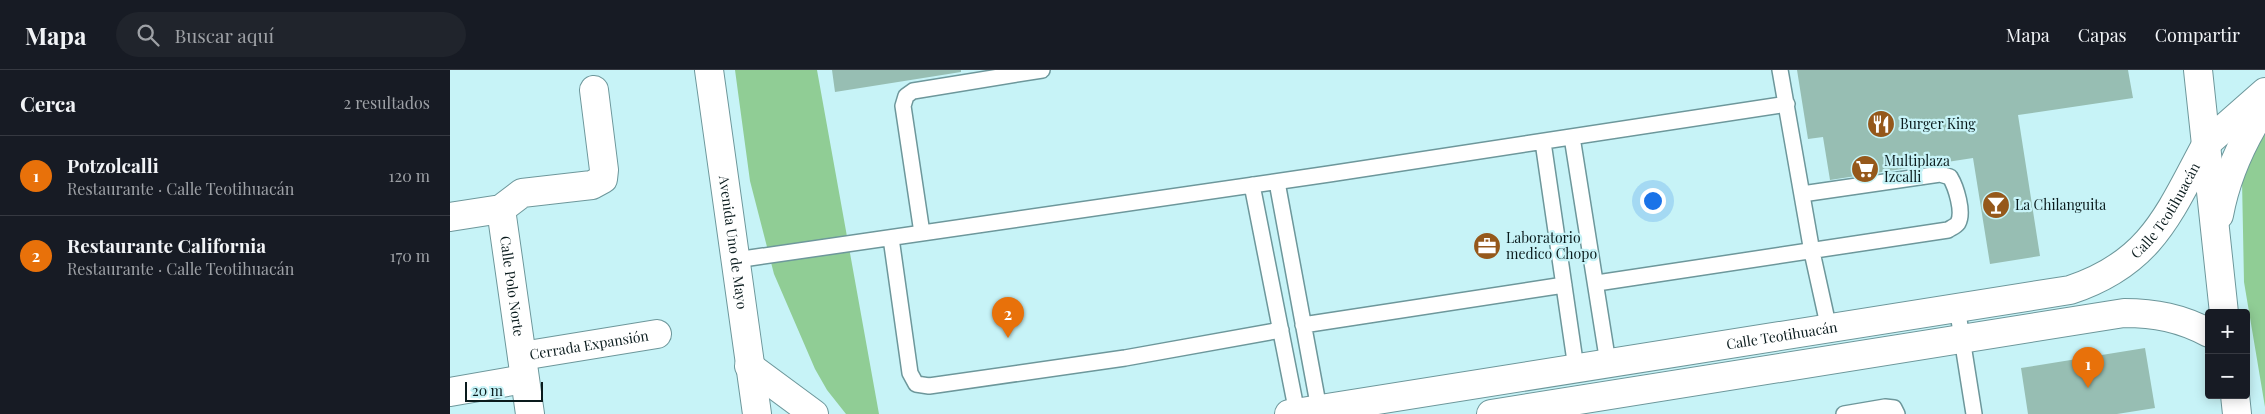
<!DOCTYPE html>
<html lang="es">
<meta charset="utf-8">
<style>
body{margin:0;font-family:"Playfair Display",serif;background:#20242c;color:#f1f3f6}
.controls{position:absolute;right:15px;bottom:15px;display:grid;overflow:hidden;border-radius:5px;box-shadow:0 2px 12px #0003}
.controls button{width:45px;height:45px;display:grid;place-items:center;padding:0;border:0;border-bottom:1px solid #363941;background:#171b24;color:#f1f3f6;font:25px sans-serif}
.scale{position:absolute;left:15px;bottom:12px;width:78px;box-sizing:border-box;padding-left:5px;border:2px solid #0a1b1d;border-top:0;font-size:14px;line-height:18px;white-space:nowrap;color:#0a1b1d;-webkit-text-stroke:4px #c7f3f7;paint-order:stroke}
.you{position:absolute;left:1202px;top:130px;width:18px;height:18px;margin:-12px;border:4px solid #fff;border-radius:50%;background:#1a73e8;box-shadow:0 0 0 8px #1a73e833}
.badge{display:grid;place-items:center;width:32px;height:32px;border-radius:50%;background:#95581b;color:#fff;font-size:16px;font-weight:700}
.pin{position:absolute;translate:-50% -41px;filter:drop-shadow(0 1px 2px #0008)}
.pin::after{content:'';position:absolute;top:26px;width:18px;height:15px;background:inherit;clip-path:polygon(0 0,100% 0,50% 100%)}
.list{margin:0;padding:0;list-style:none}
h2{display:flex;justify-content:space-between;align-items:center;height:65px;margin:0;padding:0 20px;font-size:21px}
h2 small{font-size:16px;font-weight:400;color:#9ea1a6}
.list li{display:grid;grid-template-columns:32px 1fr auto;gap:15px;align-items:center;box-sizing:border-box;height:80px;padding:0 20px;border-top:1px solid #363941}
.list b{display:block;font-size:19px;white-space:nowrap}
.list p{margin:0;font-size:16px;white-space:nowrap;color:#9ea1a6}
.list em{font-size:16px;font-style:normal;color:#9ea1a6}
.icon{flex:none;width:28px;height:28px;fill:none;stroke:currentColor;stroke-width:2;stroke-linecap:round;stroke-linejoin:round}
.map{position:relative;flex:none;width:1815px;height:344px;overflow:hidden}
header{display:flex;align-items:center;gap:30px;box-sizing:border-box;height:70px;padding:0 25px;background:#171b24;border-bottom:1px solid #363941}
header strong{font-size:24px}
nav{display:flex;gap:28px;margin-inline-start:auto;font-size:18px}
.search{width:350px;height:45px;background:#20242c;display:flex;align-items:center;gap:12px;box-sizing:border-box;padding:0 18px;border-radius:28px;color:#9ea1a6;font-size:19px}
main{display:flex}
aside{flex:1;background:#171b24}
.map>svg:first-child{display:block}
</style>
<header>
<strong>Mapa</strong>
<div class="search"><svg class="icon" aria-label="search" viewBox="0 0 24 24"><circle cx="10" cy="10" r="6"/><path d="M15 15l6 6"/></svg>Buscar aquí</div>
<nav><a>Mapa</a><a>Capas</a><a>Compartir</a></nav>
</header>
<main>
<aside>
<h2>Cerca<small>2 resultados</small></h2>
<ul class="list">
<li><span class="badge" style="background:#e8710a">1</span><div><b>Potzolcalli</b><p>Restaurante · Calle Teotihuacán</p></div><em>120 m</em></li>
<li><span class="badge" style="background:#e8710a">2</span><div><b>Restaurante California</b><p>Restaurante · Calle Teotihuacán</p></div><em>170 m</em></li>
</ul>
</aside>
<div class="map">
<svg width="1815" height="344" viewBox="0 0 1815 344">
<rect width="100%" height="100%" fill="#c7f3f7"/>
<path fill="#90cd95" d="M285,0h82l62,344h-33l-19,-24 -12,-21 -41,-95 -24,-93z
M1815,56v281l-21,-125 -2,-102z"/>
<path fill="#97beb3" d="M382,0h129v2l-126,20z
M1347,0h331l5,28 -115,17 22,141 -50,8 -17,-106 -143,22 -7,-43 -15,2z
M1695,278l10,60 -38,6h-89l-7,-46z"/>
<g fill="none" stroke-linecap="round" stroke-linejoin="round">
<g stroke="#6d979b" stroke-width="18">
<path id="service" d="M1330,0l32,182 17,77
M1122,67l36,226
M1093,72l33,226
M827,112l42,227
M802,115l45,228
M472,163l-19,-127 3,-10 7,-5 129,-21
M441,168l19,135 6,11 13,2 196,-28 156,-28
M286,190l593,-86 458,-70
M1147,213l351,-53c3,-2 8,-4 10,-7 6,-11 -2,-36 -8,-46l-10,-3 -138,20
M1507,237l17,107
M853,255l261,-40
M1394,344l41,-7 9,1 3,6"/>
</g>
<g stroke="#6d979b" stroke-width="30">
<g id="minor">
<path id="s1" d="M51,139l29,205"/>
<path d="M0,147l51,-8 21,-16 70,-8 11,-6 1,-9 -10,-80"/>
<path id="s2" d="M72,286l135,-22"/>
<path d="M299,296l65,48"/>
<path d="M0,322l74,-13"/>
<path id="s3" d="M839,344l781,-124c82,-27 99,-77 137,-147"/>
<path d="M1041,344l633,-101c31,0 57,5 85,20"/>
</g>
</g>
<g stroke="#6d979b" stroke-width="30">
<path id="tertiary" d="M1757,73l58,-51"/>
</g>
<g stroke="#6d979b" stroke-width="30">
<g id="secondary">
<path id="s4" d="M259,0l48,344"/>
<path d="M1748,0l26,243"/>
<path d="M1769,145c7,-38 25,-77 46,-109"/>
<path d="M1785,325l2,19"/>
</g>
</g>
<use href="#service" stroke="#fff" stroke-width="15"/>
<use href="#minor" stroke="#fff" stroke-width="28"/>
<use href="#tertiary" stroke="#fff" stroke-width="28"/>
<use href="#secondary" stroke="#fff" stroke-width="28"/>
</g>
<defs>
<g id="restaurant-disc" transform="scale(1.4375)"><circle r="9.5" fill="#95581b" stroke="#c7f3f7"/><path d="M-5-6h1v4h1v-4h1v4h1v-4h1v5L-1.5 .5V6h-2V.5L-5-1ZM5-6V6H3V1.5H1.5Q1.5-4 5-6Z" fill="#fff"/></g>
<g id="supermarket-disc" transform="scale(1.4375)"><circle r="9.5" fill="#95581b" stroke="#c7f3f7"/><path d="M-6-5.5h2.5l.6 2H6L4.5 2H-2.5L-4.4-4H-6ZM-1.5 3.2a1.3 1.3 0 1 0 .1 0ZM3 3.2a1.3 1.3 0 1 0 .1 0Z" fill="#fff"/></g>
<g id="bar-disc" transform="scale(1.4375)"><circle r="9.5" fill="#95581b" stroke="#c7f3f7"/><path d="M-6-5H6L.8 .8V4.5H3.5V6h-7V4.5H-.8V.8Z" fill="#fff"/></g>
<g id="office-disc" transform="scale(1.4375)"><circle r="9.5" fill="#95581b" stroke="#c7f3f7"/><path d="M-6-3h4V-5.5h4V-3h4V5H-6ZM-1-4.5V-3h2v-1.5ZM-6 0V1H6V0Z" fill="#fff"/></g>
</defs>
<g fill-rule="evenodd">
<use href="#restaurant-disc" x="1431" y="54"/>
<use href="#supermarket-disc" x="1415" y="99"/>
<use href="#bar-disc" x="1546" y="135"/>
<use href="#office-disc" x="1037" y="176"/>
</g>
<g text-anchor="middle" stroke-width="4.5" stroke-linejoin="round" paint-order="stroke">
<g font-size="14" fill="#0a1b1d" stroke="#c7f3f7" text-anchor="start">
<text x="1450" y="59">Burger King</text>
<text x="1434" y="96">Multiplaza<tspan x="1434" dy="16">Izcalli</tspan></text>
<text x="1565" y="140">La Chilanguita</text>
<text x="1056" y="173">Laboratorio<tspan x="1056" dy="16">medico Chopo</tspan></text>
</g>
<g font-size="14" fill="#0a1b1d" stroke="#c7f3f7">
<text dy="5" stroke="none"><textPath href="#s3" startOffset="919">Calle Teotihuacán</textPath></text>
<text dy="5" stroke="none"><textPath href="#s4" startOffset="174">Avenida Uno de Mayo</textPath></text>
<text dy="5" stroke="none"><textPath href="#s1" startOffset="78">Calle Polo Norte</textPath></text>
<text dy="5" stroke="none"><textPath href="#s3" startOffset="499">Calle Teotihuacán</textPath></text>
<text dy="5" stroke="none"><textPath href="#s2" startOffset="68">Cerrada Expansión</textPath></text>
</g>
</g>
</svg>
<div class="controls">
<button>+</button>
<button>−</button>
</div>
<div class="scale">20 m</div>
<div class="you"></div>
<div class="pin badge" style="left:1638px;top:318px;background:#e8710a">1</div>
<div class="pin badge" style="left:558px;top:268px;background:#e8710a">2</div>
</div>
</main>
